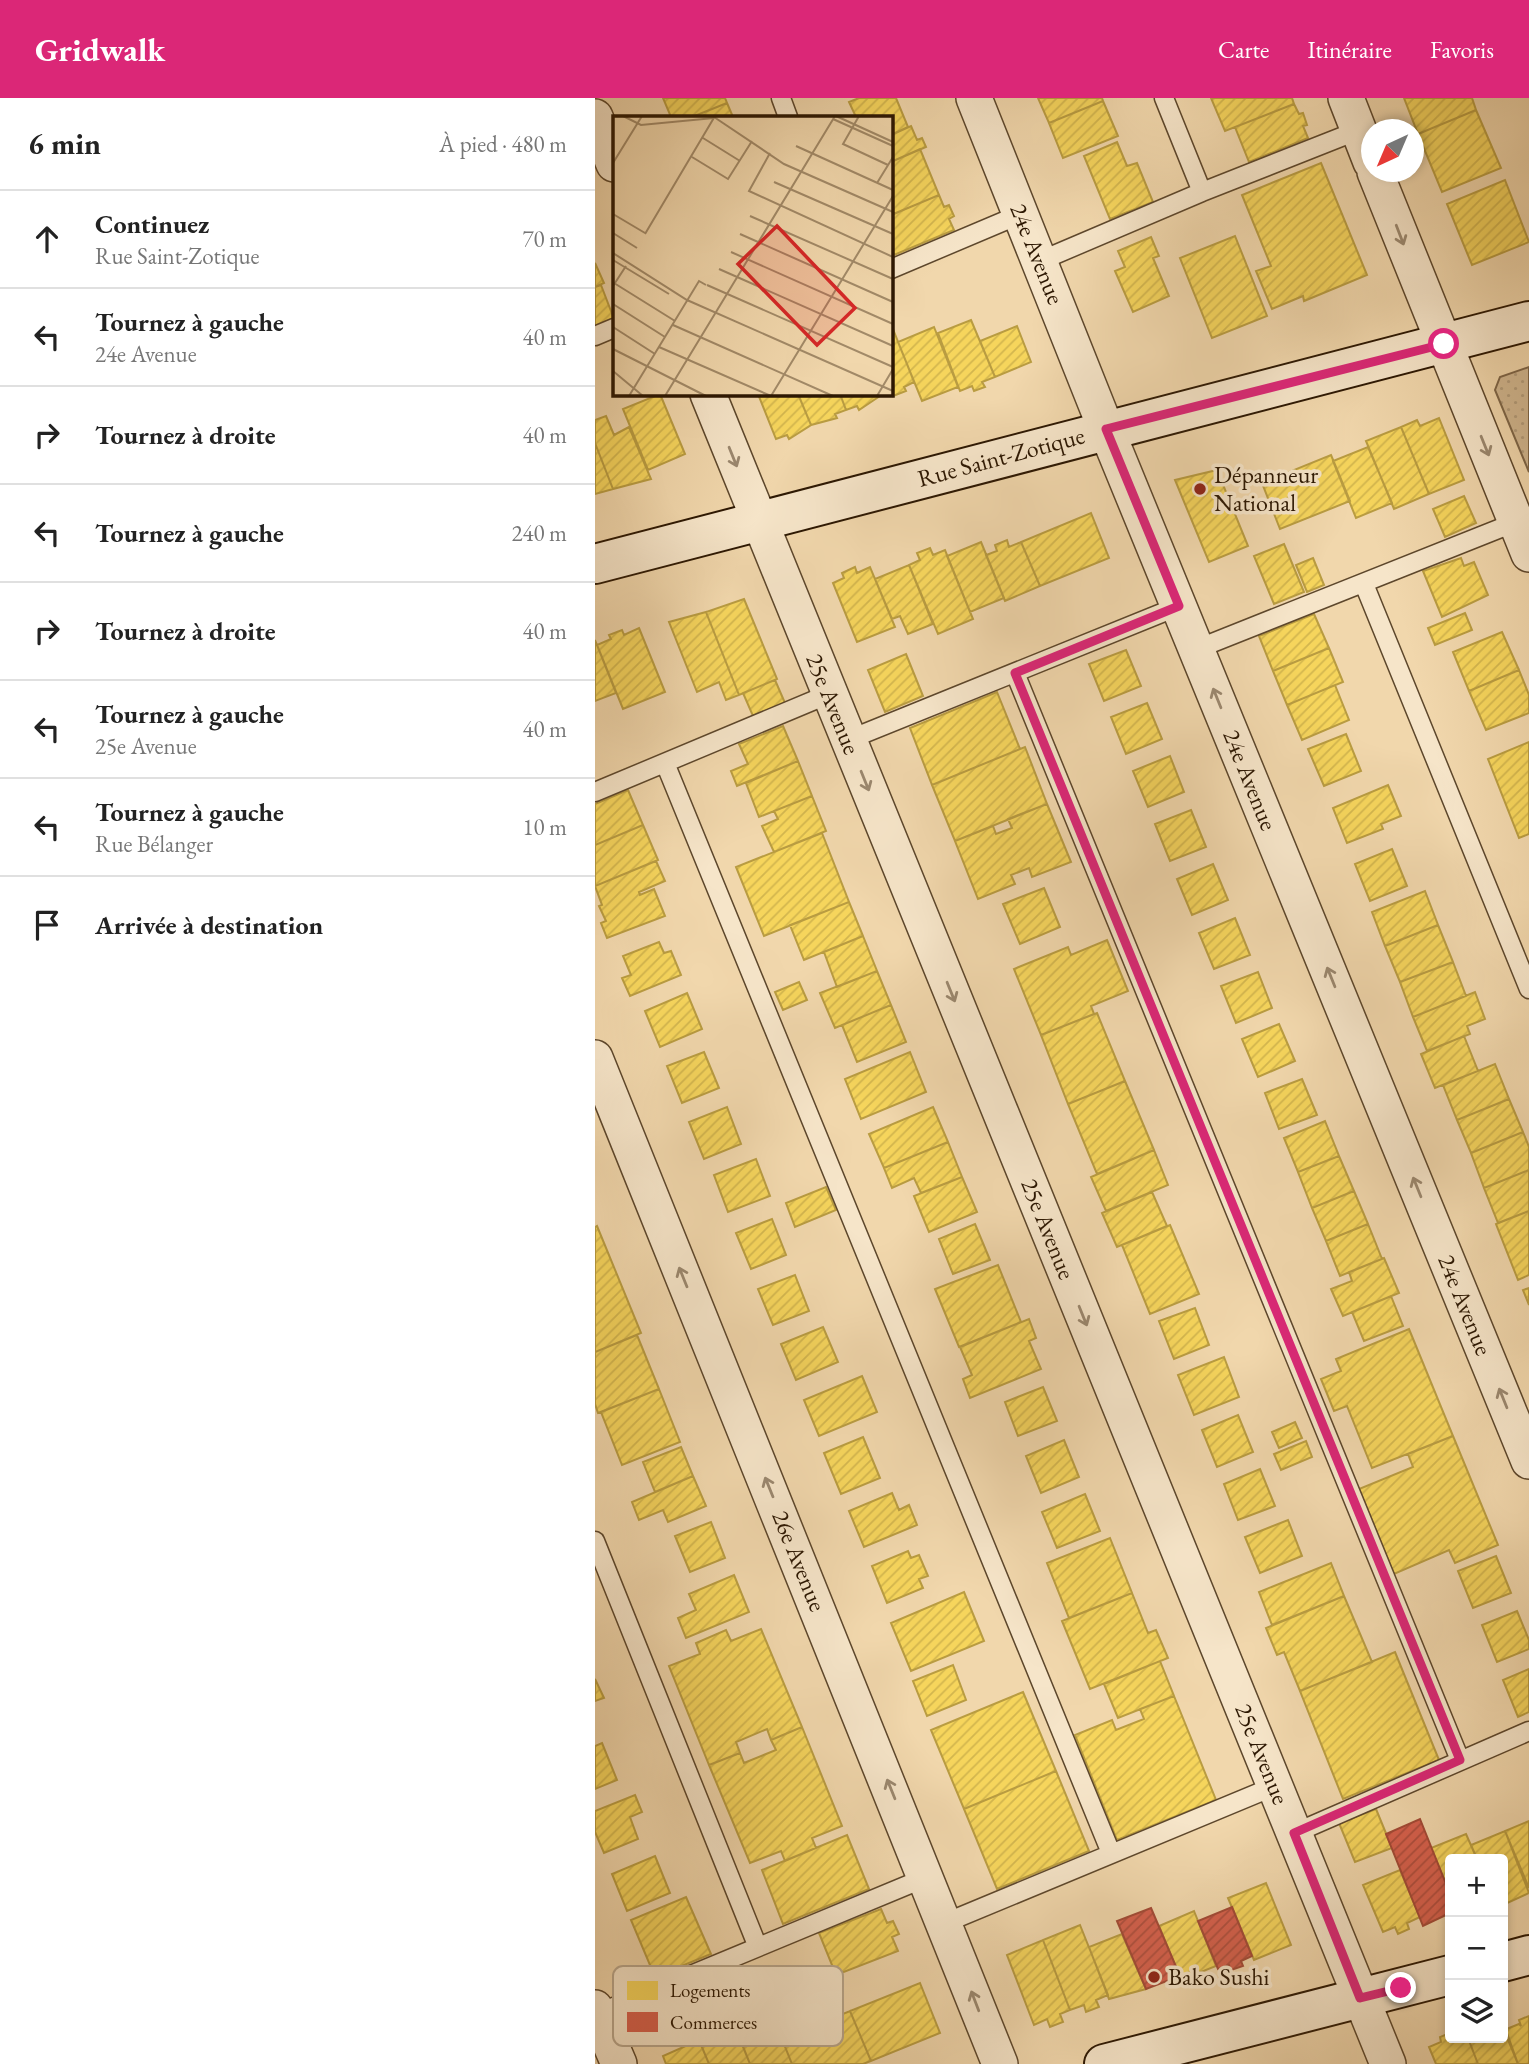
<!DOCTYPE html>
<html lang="fr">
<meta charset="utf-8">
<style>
body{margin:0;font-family:"EB Garamond",serif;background:#f6f6f6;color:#222}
.controls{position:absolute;right:21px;bottom:21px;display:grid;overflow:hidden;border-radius:7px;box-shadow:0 4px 10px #0003}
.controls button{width:63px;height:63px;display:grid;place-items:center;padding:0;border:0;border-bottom:2px solid #e0e0e0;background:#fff;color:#222;font:35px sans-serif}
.compass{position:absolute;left:766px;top:21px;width:63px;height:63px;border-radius:50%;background:#fff;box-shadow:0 4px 10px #0003;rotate:224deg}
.stop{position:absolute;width:21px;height:21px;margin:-16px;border:5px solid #db2777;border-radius:50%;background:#fff}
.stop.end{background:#db2777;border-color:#fff;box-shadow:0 2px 7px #0008}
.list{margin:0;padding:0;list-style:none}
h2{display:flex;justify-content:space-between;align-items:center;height:91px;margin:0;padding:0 28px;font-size:30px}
h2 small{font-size:23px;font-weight:400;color:#767676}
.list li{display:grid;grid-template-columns:46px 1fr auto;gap:21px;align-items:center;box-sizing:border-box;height:98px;padding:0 28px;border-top:2px solid #e0e0e0}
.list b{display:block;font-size:26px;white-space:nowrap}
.list p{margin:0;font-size:23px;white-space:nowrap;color:#767676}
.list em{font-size:23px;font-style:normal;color:#767676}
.icon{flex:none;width:38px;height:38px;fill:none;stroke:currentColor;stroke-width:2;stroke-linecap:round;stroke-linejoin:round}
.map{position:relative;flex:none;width:934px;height:1966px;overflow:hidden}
header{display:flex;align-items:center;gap:42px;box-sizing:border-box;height:98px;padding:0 35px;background:#db2777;color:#fff}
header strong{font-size:33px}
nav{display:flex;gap:38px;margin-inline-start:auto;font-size:24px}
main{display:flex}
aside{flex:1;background:#fff}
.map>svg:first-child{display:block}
</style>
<header>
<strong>Gridwalk</strong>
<nav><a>Carte</a><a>Itinéraire</a><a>Favoris</a></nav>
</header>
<main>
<aside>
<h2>6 min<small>À pied · 480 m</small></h2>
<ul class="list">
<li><svg class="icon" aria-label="ahead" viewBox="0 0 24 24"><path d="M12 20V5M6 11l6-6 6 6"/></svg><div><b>Continuez</b><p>Rue Saint-Zotique</p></div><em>70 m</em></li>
<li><svg class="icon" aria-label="left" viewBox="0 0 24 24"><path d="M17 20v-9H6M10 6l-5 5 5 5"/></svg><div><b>Tournez à gauche</b><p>24e Avenue</p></div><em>40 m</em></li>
<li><svg class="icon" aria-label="right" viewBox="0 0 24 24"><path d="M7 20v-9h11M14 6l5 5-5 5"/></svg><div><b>Tournez à droite</b></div><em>40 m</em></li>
<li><svg class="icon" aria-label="left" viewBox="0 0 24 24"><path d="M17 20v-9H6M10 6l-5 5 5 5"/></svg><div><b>Tournez à gauche</b></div><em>240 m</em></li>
<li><svg class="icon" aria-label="right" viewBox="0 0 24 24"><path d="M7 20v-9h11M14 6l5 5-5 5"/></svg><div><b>Tournez à droite</b></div><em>40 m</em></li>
<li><svg class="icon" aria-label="left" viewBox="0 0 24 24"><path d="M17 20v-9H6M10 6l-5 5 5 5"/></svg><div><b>Tournez à gauche</b><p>25e Avenue</p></div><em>40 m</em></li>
<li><svg class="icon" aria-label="left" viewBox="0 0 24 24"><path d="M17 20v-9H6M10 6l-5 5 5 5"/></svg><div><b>Tournez à gauche</b><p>Rue Bélanger</p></div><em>10 m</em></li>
<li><svg class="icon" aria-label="arrive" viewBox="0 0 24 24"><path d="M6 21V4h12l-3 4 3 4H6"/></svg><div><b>Arrivée à destination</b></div></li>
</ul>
</aside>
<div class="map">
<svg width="934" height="1966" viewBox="0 0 934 1966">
<defs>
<pattern id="park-dots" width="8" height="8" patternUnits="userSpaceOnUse" patternTransform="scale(1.75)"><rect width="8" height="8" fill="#d0b68f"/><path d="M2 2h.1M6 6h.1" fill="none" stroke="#b39c7a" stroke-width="1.8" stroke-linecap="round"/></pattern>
<pattern id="homes-hatch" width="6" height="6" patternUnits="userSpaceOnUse" patternTransform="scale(1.75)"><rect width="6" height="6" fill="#f6d55c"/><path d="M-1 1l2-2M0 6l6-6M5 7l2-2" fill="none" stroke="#d3b64e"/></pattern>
<pattern id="shops-hatch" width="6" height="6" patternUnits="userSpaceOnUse" patternTransform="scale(1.75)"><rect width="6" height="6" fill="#d6604d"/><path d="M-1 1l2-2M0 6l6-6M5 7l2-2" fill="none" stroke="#ae4e3e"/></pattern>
</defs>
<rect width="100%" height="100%" fill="#f1d7ac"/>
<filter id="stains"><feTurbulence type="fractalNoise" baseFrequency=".00286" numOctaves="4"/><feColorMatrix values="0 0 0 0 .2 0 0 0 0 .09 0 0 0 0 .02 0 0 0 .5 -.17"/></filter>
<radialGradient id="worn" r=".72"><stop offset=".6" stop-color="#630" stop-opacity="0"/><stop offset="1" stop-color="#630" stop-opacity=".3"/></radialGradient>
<path fill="url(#park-dots)" stroke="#7e6648" stroke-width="2" d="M934,269v105l-34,-82 5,-13z"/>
<path fill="url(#homes-hatch)" stroke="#b99c41" stroke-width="2" d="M68,0h62l2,5 -35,14h-21z
M264,0h37l12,29 -17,8v-18h-35l-7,-15z
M443,0h64l1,3 -54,22z
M616,0h81l2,6 -69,27z
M809,0h68l4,12 -58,24z
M508,3l15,35 -55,22 -14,-35z
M132,5l6,14h-41z
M699,6l5,10 4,-1 4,12 -4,1 5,12 -59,24 -14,-35z
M881,12l25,58 -59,24 -24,-58z
M316,28l6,14 5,-2 4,9 -35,15v-27z
M522,44l10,24 10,-3 16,39 -43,17 -26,-63z
M325,51l19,46 -45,19 -3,-7v-45z
M726,65l46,112 -63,26 -1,-5 -31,13 -16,-38 15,-5 -29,-71z
M910,82l24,62 -57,23 -25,-61z
M344,97l5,12 5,-2 5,11 -5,3 5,11 -60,25 -3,-9v-31z
M640,138l32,80 -55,22 -32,-80z
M556,139l8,19 -6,2 16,38 -36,16 -18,-41 10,-4 -7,-16z
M0,165l9,20 -9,4z
M6,187l13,34 -19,8v-40z
M376,222l24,57 -13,5 3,5 -11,4 -2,-5 -12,5 -22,-58z
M296,226l23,58 -10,5 2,4 -13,5z
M422,228l14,36 -36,15 -15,-36z
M339,229l24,60 -36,14 -24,-59z
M65,296l25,60 -37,16 -25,-61z
M163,296h40l13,31 -22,14 -2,-4 -11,4z
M203,296h42l6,16 -11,4 2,4 -26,7z
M245,296h39l1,2 -21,14 -2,-4 -11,4z
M11,318l8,19 15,-8 22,52 -38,10 -18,-46v-23z
M844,320l25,62 -35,14 -28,-67 16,-7 3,6z
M806,329l28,67 -35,15 -28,-68z
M0,345l18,46 -18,5z
M773,349l24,56 -36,15 -23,-57z
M736,357l19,46 -70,28 -18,-46z
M622,372l31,76 -39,16 -34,-82z
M869,398l12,27 -31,14 -12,-28z
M496,415l18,45 -69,28 -19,-44z
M412,442l2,7 12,-5 19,44 -35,15 -19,-46 11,-4 -2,-6z
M386,444l23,56 -34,14 -23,-56z
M689,446l20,48 -30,12 -20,-48z
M335,450l3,7 12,-5 28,69 -35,15 -29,-69 11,-5 -3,-7z
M718,460l11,27 -17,7 -11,-27z
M866,460l3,8 10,-4 14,33 -46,22 -19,-46z
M314,467l24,59 -25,10 -8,-18 -8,3 -17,-40z
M260,469l2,6 13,-6 25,60 -38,15 -24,-59 11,-5 -2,-5z
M149,501l33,80 -38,16 -33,-83z
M111,514l33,83 -13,5 -7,-18 -22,10 -28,-70z
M870,515l7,17 -37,15 -7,-17z
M719,516l15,34 -56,23 -14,-35z
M44,530l26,64 -42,17 -26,-64 14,-6 -2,-4 13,-5 2,5z
M907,534l17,38 -50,21 -16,-39z
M0,542l21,53 -21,8z
M734,550l14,34 -56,23 -14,-34z
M531,552l15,36 -37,15 -15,-37z
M311,556l17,42 -38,16 -17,-42z
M924,572l10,25v18l-43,17 -17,-39z
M180,582l10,23 -32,13 -10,-23z
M740,587l14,35 -47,20 -15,-35z
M402,594l23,57 -88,36 -22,-57z
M552,605l15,36 -36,15 -15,-37z
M188,628l15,35 -61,25 -6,-15 17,-7 -9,-20z
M751,636l15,37 -37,15 -16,-37z
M934,644v92l-10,4 -31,-79z
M430,649l22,57 -92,37 -23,-56z
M575,658l14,36 -36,15 -15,-36z
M203,663l14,35 -53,21 -13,-34z
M793,687l13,31 -20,8 2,5 -36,14 -14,-35z
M33,692l15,35 -48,20v-41z
M217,698l14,35 -52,21 -12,-26 16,-7 -4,-8z
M452,706l24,58 -39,15 -3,-9 -18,7 4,9 -37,15 -23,-58 38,-15 3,8 16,-6 -4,-9z
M596,712l15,37 -36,14 -15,-37z
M48,727l15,35 -63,26v-41z
M227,735l27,69 -85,34 -28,-69z
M797,751l15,37 -37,15 -15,-37z
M61,763l9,20 -26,11 1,3 14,-6 11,27 -58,22 -6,-15 5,-2 -7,-15 3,-1 -7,-19z
M618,766l15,36 -36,15 -15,-36z
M449,790l16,39 -40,17 -17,-40z
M830,793l13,34 -53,21 -13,-34z
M254,804l14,34 -59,24 -14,-35z
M640,820l15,37 -36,14 -15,-36z
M843,827l15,37 -53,20 -15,-36z
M268,838l14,35 -40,16 -13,-35z
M512,842l21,51 -37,15 3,8 -53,21 -27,-66 54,-22 3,8z
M64,844l5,11 7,-2 10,24 -51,21 -8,-18 9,-3 -8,-19z
M858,864l13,34 -53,21 -13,-35z
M282,873l14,34 -56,23 -15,-35z
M663,874l14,36 -36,15 -15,-37z
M204,884l8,18 -24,10 -8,-18z
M880,894l10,27 -18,7 3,8 -43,17 -14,-34z
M92,895l15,36 -42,18 -15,-36z
M296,907l15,37 -49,20 -15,-37z
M502,915l28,68 -57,23 -27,-69z
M684,926l16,37 -37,16 -16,-38z
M869,938l14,35 -43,17 -14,-34z
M109,954l15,36 -37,15 -15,-37z
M315,954l16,40 -65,27 -16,-40z
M900,966l14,35 -52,21 -14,-35z
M707,981l15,36 -38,14 -14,-36z
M530,983l29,69 -57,24 -29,-70z
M914,1001l14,33 -52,21 -14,-33z
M132,1009l14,37 -37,15 -15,-37z
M338,1009l15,35 -64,26 -15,-34z
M730,1023l14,35 -41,16 -14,-34z
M928,1034l6,15v23l-45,18 -13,-35z
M353,1044l14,35 -41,16 -7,-15 -22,10 -8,-20z
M559,1052l14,35 -62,26 -15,-34z
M744,1058l15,35 -42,17 -14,-36z
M161,1061l14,37 -42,16 -14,-37z
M934,1072v41l-31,12 -14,-35z
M367,1079l15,35 -48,20 -15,-36z
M231,1089l10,23 -41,17 -9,-24z
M759,1093l14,33 -42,17 -14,-33z
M557,1094l15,34 -50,21 -15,-34z
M934,1113v64l-11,5 -22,-56z
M177,1121l14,36 -35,14 -15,-36z
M380,1126l15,36 -37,14 -14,-35z
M773,1126l14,35 -42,17 -14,-35z
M575,1127l29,69 -49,20 -28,-69z
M2,1128l44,107 -46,19v-125z
M789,1160l15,35 -56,23 -12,-27 21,-8 -3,-9z
M403,1167l23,57 -62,25 -24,-58z
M200,1177l14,36 -36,14 -15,-36z
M934,1190v17l-6,-15z
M796,1198l12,30 -39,15 -12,-29z
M600,1210l14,37 -35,14 -15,-38z
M434,1221l7,19 -7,3 12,28 -71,29 -7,-19 9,-4 -12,-28z
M228,1229l15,35 -42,18 -15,-36z
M814,1231l44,107 -81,32 -25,-62 -13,5 -13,-32 20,-8 -5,-12z
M42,1237l22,54 -61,24 -3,-9v-52z
M629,1259l15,40 -45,18 -16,-40z
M267,1278l15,36 -58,24 -15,-36z
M448,1289l14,34 -39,15 -13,-34z
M64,1291l21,53 -58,23 -21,-53z
M643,1317l15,37 -36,15 -15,-37z
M700,1324l7,16 -23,10 -7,-16z
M858,1338l45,109 -43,18 -6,-13 -55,24 -35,-85 54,-22 -5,-13z
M268,1339l17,41 -39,16 -17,-41z
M469,1342l15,37 -38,16 -15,-37z
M711,1343l6,16 -31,13 -7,-16z
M86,1349l12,29 -38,16 -12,-30z
M665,1371l15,37 -37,14 -14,-36z
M98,1378l13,30 -38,16 -5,-12 -24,10 -7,-18z
M297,1395l7,17 10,-5 8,20 -53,22 -15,-36z
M490,1396l15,37 -43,17 -15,-36z
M693,1422l14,36 -42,17 -15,-36z
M116,1424l14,36 -35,14 -15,-36z
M515,1440l22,55 -63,25 -22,-55z
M313,1453l3,7 8,-3 9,21 -9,3 4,9 -36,15 -15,-37z
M901,1458l15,37 -38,15 -15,-37z
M736,1465l13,33 -72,29 -13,-33z
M139,1477l15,37 -63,26 -8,-20 18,-8 -7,-16z
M369,1494l20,49 -73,30 -20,-48z
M537,1495l16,40 8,-3 12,28 -78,31 -28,-68z
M749,1498l28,66 -72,29 -16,-39 -7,3 -11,-27z
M922,1513l12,29v9l-32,13 -15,-37z
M166,1531l41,98 -31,13 -4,-11 -31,13 4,11 -31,12 -40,-99 31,-12 -4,-11 30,-13 5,11z
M800,1554l44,108 -96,39 -43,-108z
M565,1563l14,35 -56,22 -14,-34z
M358,1567l13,35 -39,16 -14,-35z
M934,1571v43l-11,5 -15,-37z
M0,1581l9,19 -9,3z
M428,1594l33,79 -92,38 -33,-79z
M579,1598l42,104 -99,40 -42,-105 37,-15 4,10 28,-11 -4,-10z
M207,1629l40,99 -30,12 4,10 -31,13 -4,-10 -31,12 -41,-98 31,-12 4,10 32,-13 -5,-10z
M7,1645l15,37 -22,9v-43z
M461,1673l33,80 -92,38 -33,-80z
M40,1697l7,17 -12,5 8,22 -34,14 -9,-21v-21z
M781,1711l16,39 -37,14 -16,-39z
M934,1723v67l-24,-57z
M910,1733l24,62 -26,12v-46h-26l-6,-14z
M871,1736l11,25h-27v35l-19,-46z
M252,1737l22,54 -86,35 -21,-54z
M60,1758l15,37 -43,18 -15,-37z
M805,1772l20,47 -13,6 2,6 -11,5 -3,-7 -12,5 -20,-47z
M671,1785l25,62 -37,15 -26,-62z
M91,1799l25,57 -56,23 -24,-57z
M286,1811l6,14 6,-2 6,13 -7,3 6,14 -62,24 -17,-42z
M599,1813l22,55 -35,14 -22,-54z
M485,1827l28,70 -12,5 3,7 -13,5 -2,-7 -14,5 -27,-70z
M527,1836l24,55 -37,10 -20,-52z
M448,1842l27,70 -10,4 3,8 -13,5 -3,-8 -13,6 -27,-70z
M325,1885l20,50 -69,28 -21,-50z
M255,1913l21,50 -8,3h-71l-10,-25z
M934,1918v48h-11l-14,-34 15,-6 2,2 -2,-6z
M180,1924l17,42h-42l-11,-27z
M908,1924l15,42h-40l-10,-26h35z
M140,1928l15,38h-41l-10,-24z
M855,1935v5h18l10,26h-42l-7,-17 12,-5 -1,-5z
M104,1942l10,24h-43l-3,-8z"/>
<path fill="url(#shops-hatch)" stroke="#a34a36" stroke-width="2" d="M825,1721l30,75v19l-27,13 -37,-92z
M637,1809l20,49 -11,5 2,5 -12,4 -2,-5 -11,4 -20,-48z
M556,1810l29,68 -34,13 -29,-68z"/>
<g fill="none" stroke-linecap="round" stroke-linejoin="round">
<g stroke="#5d472c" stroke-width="21">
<path id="lane" d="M186,0l7,19
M569,0l38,94
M445,163l162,-69 157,-62
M296,171l130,-55
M0,238l19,-8
M769,486l165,405
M602,551l319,-127
M420,575l445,1087
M253,642l331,-134
M70,665l446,1090
M0,694l234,-98
M0,1443l162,404
M700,1735l234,-102
M350,1825l330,-137
M2,1916l330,-137"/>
</g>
<g stroke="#5d472c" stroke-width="38">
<path id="street" d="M379,0l132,331 423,1032
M751,0l25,64
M0,19l19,47
M780,74l154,382
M113,296l680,1670
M0,960l405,1006
M0,1910l24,56"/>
</g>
<g stroke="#2c1702" stroke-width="42">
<path id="secondary" d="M0,466l934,-243
M908,1864l26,-7
M509,1966l346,-89"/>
</g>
<use href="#lane" stroke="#f6e5c9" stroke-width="18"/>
<use href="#street" stroke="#f6e5c9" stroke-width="35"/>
<use href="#secondary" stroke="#f6e5c9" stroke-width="38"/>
</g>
<defs><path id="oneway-shaft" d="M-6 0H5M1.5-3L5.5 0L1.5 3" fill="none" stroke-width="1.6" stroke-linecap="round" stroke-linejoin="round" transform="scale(1.75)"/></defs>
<g stroke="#9b886f">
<use href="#oneway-shaft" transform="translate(805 137) rotate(69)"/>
<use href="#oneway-shaft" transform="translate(890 348) rotate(68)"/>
<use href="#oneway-shaft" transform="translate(138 359) rotate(68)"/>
<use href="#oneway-shaft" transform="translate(622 600) rotate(-112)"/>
<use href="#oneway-shaft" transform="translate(270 683) rotate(68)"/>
<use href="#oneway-shaft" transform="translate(736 879) rotate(-112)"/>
<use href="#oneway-shaft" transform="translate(356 894) rotate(68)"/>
<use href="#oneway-shaft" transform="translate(822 1089) rotate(-112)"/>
<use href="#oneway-shaft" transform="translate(88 1179) rotate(-112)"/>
<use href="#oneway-shaft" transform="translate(488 1218) rotate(68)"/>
<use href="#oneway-shaft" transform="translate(908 1300) rotate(-112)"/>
<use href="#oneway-shaft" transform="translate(174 1389) rotate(-112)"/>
<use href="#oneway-shaft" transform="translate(296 1691) rotate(-112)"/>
<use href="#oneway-shaft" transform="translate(380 1903) rotate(-111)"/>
</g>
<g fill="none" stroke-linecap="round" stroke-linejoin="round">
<path stroke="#db2777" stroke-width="9" d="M806,1890l-41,10 -66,-165 166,-73 -445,-1087 164,-67 -73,-177 338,-85"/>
</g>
<g fill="#8f2418" stroke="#f6e5c9" stroke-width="2.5">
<circle cx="605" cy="391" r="7"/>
<circle cx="559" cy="1879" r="7"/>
</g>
<g text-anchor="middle" stroke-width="7" stroke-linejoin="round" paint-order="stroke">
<g font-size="24" fill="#2c1702" stroke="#f6e5c9">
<text transform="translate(442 156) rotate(68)" y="8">24e Avenue</text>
<text transform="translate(406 359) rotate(-15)" y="8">Rue Saint-Zotique</text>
<text transform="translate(238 606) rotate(68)" y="8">25e Avenue</text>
<text transform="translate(655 682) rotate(68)" y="8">24e Avenue</text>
<text transform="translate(453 1131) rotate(68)" y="8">25e Avenue</text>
<text transform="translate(870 1207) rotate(68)" y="8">24e Avenue</text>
<text transform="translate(204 1463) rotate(68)" y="8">26e Avenue</text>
<text transform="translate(667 1656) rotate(68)" y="8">25e Avenue</text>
</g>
<g font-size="24" fill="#2c1702" stroke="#f6e5c9" text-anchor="start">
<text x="619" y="385">Dépanneur<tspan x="619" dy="28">National</tspan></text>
<text x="573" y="1887">Bako Sushi</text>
</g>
</g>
<g transform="translate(18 18)">
<rect width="280" height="280" fill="#f1d7ac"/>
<path fill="none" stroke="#a28a68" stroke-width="2" d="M10,0l18,9 73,-7M223,0l57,26M246,0l-16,28 45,21M101,1l70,47 109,48M220,3l60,27M90,22l37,23M183,30l97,44M157,37l-21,38 144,66M79,41l36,22 24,-38M0,47l29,-47M161,66l119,52M264,67l16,-26M0,98l32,19M137,100l143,63M0,117l24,15M32,118l70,-118M127,118l153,68M118,136l162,72M0,137l74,47 206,91M0,144l56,34M106,153l174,77M1,167l61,38M94,169l186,82M0,170l13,-20M0,188l52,33M60,209l160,71M0,211l42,27M46,231l112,49M0,233l93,47M0,255l30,25M16,280l70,-115 7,4M52,280l170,-280M158,280l122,-200M264,280l16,-27"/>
<path fill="#d62828" fill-opacity="0.15" stroke="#d62828" stroke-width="3.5" d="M164,110l78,82 -38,37 -79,-81z"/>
<rect width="280" height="280" fill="none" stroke="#2c1702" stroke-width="3.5"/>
</g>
<rect x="18" y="1868" width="230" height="80" rx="10" fill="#f6e5c9" stroke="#b9a78d" stroke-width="2"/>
<rect x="32" y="1883" width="31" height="19" fill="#f6d55c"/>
<rect x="32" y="1914" width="31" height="20" fill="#d6604d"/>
<g font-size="19" fill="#2c1702">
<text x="75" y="1899">Logements</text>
<text x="75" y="1931">Commerces</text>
</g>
<rect width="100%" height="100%" filter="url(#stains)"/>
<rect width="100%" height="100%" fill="url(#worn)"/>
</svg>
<div class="controls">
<button>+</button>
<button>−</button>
<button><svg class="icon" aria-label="layers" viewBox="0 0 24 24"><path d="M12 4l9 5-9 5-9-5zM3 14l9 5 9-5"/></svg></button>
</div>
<svg class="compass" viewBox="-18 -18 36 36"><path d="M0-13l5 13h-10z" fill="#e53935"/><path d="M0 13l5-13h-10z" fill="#767676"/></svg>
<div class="stop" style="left:849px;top:246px"></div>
<div class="stop end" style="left:806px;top:1890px"></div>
</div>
</main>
